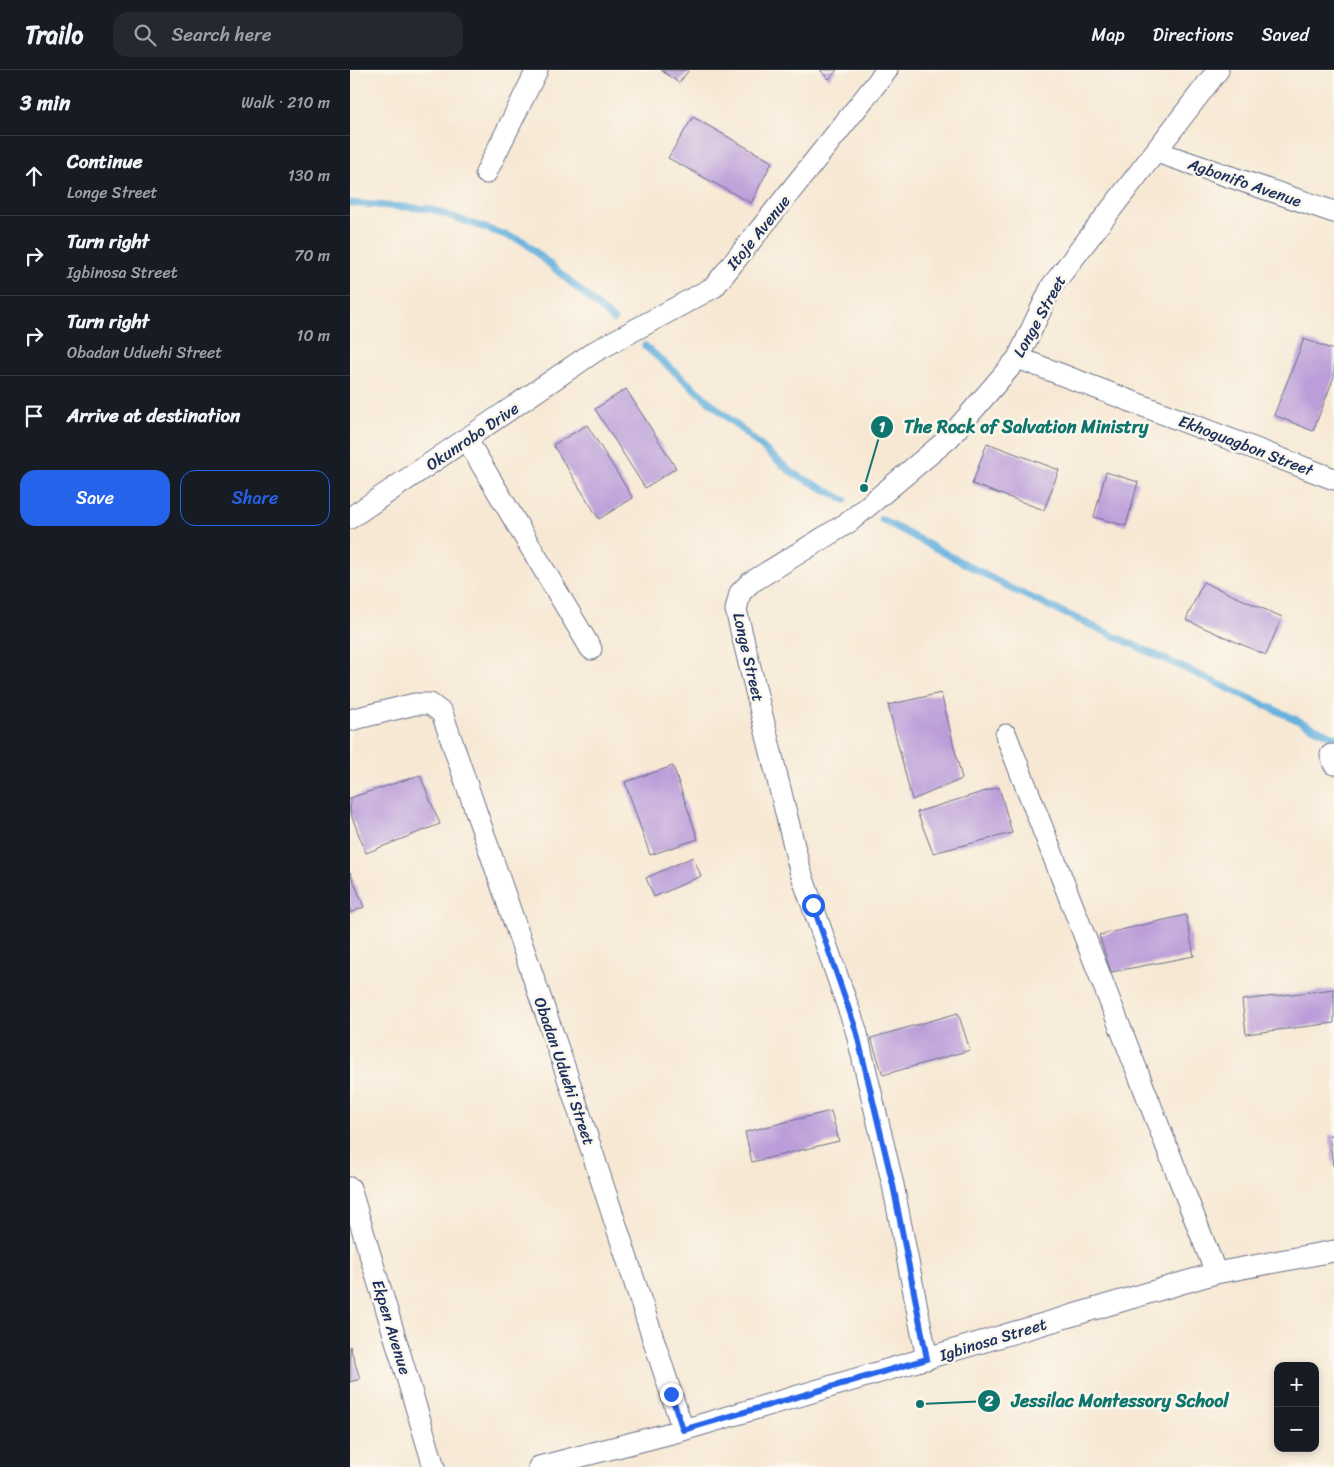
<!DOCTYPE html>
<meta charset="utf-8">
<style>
body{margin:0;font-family:Sriracha,sans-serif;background:#242831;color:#f1f3f6}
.controls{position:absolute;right:15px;bottom:15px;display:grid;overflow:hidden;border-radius:10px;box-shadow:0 2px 8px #0003}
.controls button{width:45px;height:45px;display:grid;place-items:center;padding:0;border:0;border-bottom:1px solid #363941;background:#171b24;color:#f1f3f6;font:25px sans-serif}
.stop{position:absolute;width:15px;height:15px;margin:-11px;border:4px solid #2563eb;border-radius:50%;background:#fff}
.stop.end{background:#2563eb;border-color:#fff;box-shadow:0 1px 5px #0008}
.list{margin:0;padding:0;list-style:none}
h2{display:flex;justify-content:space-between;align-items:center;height:65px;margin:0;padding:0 20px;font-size:21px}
h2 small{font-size:16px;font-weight:400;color:#9ea1a6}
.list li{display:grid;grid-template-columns:32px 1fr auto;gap:15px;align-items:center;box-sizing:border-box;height:80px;padding:0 20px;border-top:1px solid #363941}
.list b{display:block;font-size:19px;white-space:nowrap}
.list p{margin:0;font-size:16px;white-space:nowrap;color:#9ea1a6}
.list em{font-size:16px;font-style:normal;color:#9ea1a6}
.actions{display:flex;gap:10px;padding:15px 20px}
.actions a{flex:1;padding:11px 0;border:1px solid #2563eb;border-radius:15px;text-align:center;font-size:18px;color:#2563eb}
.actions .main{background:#2563eb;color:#fff}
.icon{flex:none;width:28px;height:28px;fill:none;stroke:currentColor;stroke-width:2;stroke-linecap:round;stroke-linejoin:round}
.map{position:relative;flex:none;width:984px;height:1397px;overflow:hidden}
header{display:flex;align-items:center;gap:30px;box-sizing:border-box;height:70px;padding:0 25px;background:#171b24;border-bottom:1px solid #363941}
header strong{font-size:24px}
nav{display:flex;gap:28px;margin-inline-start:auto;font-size:18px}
.search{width:350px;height:45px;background:#242831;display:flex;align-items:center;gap:12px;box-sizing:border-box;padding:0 18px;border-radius:15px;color:#9ea1a6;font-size:19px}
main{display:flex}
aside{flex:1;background:#171b24}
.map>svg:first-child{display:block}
</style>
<header>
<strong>Trailo</strong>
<div class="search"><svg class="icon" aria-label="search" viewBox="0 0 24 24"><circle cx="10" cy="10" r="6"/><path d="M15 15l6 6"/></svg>Search here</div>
<nav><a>Map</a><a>Directions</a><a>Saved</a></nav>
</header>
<main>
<aside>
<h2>3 min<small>Walk · 210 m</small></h2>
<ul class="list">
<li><svg class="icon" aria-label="ahead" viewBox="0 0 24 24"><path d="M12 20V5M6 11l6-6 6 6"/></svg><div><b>Continue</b><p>Longe Street</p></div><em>130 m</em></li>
<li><svg class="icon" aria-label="right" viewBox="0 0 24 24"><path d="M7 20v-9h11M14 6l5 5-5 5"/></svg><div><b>Turn right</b><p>Igbinosa Street</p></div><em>70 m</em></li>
<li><svg class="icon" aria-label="right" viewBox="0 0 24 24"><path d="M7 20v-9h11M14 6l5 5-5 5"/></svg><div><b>Turn right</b><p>Obadan Uduehi Street</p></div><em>10 m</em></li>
<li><svg class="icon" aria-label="arrive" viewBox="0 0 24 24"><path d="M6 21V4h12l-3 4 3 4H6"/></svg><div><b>Arrive at destination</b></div></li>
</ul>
<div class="actions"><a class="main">Save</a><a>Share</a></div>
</aside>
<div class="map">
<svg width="984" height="1397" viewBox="0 0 984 1397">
<rect width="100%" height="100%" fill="#fbf7ec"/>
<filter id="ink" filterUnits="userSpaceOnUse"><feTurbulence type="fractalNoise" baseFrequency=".02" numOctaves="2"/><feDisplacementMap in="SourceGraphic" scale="10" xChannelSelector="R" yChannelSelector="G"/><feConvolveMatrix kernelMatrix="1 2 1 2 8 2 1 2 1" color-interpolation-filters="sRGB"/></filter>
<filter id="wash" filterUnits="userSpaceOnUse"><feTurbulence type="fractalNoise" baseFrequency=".0096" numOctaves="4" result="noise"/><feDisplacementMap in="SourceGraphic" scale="20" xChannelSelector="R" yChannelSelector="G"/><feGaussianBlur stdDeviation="1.12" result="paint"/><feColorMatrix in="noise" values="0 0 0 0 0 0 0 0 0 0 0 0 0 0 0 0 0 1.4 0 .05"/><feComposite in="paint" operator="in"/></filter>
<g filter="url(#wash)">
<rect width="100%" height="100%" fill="#f7e8d4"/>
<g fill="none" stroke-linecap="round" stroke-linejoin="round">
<path stroke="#66b1de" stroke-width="7" d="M0,133l80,6 93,32 91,79
M295,276l146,126 54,28
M531,449l131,70 322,148"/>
</g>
<g id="blocks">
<path fill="#bb9ed9" d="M311,0h28l-10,13z
M470,0h17l-8,9z
M343,47l79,45 -21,41 -83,-45z
M954,269l30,11v27l-21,54 -39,-16z
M276,319l50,79 -31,20 -50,-79z
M237,355l46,73 -34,21 -46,-74z
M637,373l72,27 -15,40 -72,-26z
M756,402l32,10 -12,44 -32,-9z
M853,512l79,35 -16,38 -80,-35z
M591,623l21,86 -50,21 -24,-95z
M323,696l25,73 -48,16 -25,-73z
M70,705l20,49 -74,29 -16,-41v-14z
M649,717l13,46 -79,20 -16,-41z
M343,787l8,19 -47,21 -8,-19z
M0,802l14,35 -14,6z
M836,845l8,41 -83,16 -12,-37z
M984,919v34l-88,11 -4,-34z
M608,943l12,37 -87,25 -12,-37z
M481,1041l8,30 -87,21 -7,-30z
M979,1065h5v31h-1z
M0,1276l10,33 -10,3z"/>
</g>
</g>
<g filter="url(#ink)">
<use href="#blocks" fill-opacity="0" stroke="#687087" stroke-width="1"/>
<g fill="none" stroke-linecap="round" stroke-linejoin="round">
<g stroke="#687087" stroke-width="23">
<path id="minor" d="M807,82l177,60
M136,103l51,-103
M668,288l316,121
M117,370l124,209
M0,448l244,-166 120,-65 173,-217
M0,650l65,-16h15l12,9 123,356 118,361
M656,665l210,538
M981,685l3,9
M0,1118l84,279
M577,1289l-34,-174 -37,-155 -56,-160 -64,-260 4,-17 10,-10 99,-61 100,-84 69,-80 34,-72 166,-216
M189,1397l144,-37 533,-157 118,-22"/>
</g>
<use href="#minor" stroke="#fff" stroke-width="21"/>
</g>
</g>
<g fill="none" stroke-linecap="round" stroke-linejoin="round" filter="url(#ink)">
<path stroke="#2563eb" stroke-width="6" d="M321,1324l12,36 244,-71 -34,-174 -37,-155 -43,-125"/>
</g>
<g text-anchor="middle" stroke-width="5" stroke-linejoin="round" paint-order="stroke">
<g font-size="16" fill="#1b2f5e" stroke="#fbf7ec">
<text transform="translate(895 112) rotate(19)" y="6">Agbonifo Avenue</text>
<text transform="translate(408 162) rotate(-51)" y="6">Itoje Avenue</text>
<text transform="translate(689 246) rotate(-61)" y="6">Longe Street</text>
<text transform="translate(122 366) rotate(-34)" y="6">Okunrobo Drive</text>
<text transform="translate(896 375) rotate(21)" y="6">Ekhoguagbon Street</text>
<text transform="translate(399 587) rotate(77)" y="6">Longe Street</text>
<text transform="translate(215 1001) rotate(71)" y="6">Obadan Uduehi Street</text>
<text transform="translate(42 1257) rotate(73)" y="6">Ekpen Avenue</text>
<text transform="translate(643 1269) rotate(-17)" y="6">Igbinosa Street</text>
</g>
</g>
<path fill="none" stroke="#0f766e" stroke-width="2" d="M514 418L532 357M570 1334L639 1331"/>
<g fill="#0f766e" stroke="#fbf7ec" stroke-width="2">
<circle cx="514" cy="418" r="5"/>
<circle cx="570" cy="1334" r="5"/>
<circle cx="532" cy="357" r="12"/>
<circle cx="639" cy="1331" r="12"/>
</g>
<g font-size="15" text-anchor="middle" font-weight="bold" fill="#fff">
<text x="532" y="362">1</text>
<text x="639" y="1336">2</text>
</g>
<g font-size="18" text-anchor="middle" font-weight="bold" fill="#0f766e" stroke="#fbf7ec" stroke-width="5" stroke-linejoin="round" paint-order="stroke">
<text x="676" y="363">The Rock of Salvation Ministry</text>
<text x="770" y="1337">Jessilac Montessory School</text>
</g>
</svg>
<div class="controls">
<button>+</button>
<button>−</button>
</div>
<div class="stop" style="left:463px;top:835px"></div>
<div class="stop end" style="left:321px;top:1324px"></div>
</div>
</main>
